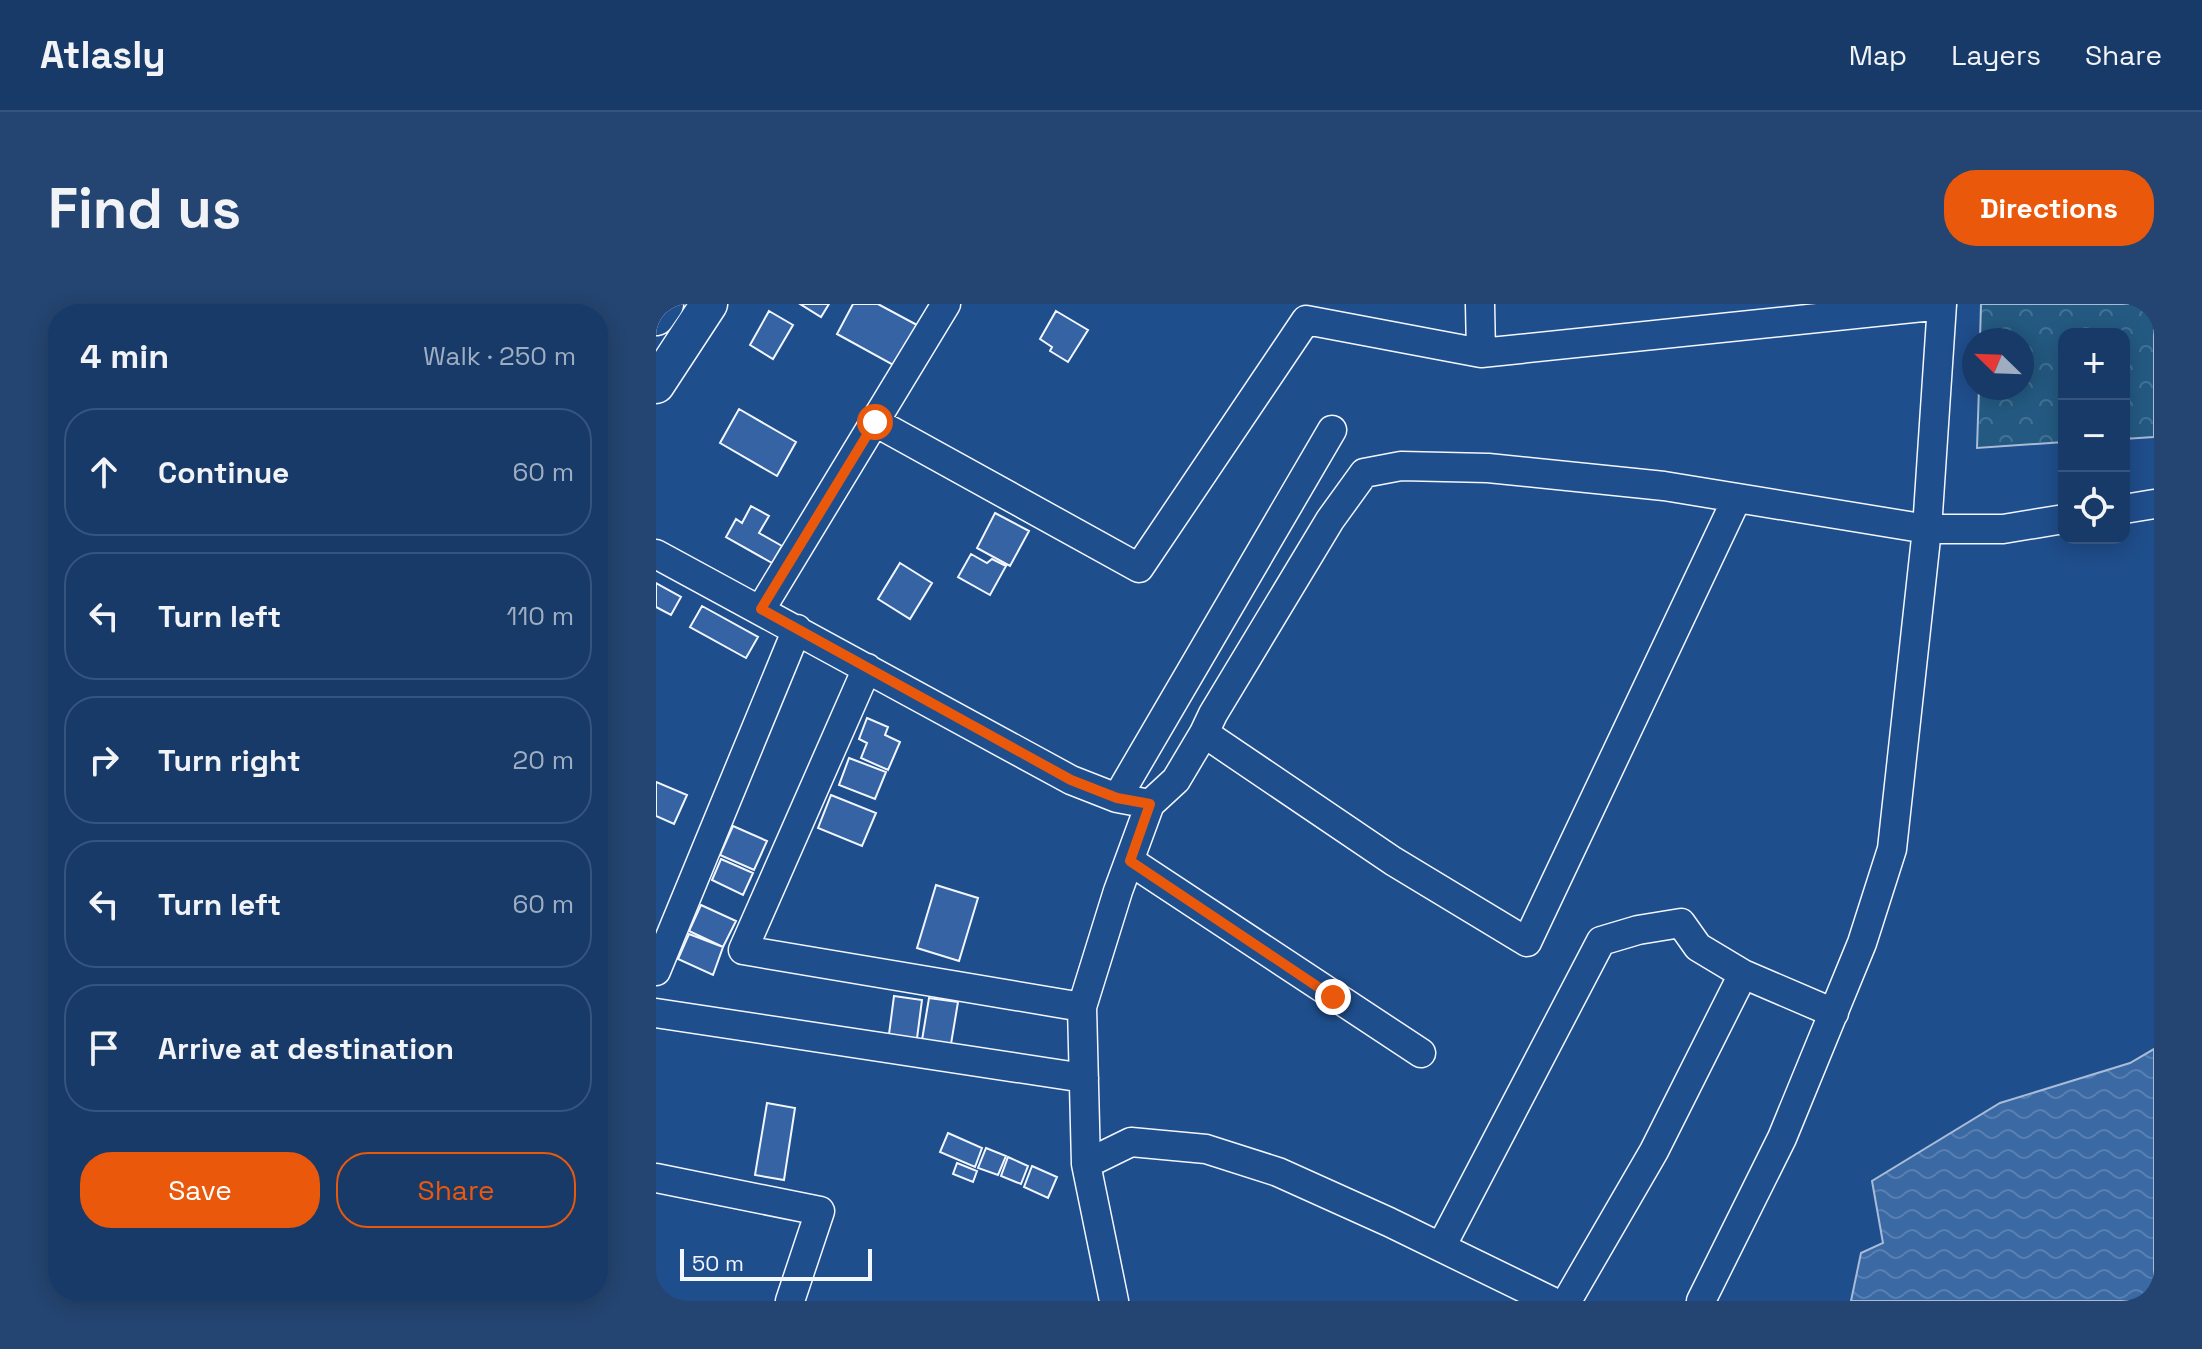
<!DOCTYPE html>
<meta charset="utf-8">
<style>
body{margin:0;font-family:"Space Grotesk",sans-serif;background:#244571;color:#f1f3f6}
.controls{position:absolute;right:24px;top:24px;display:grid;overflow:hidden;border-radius:16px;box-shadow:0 4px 20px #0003}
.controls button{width:72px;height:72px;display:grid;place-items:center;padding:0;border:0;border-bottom:2px solid #36547d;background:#173a69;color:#f1f3f6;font:40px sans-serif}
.compass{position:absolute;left:1306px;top:24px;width:72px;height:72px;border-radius:50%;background:#173a69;box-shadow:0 4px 20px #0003;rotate:293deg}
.scale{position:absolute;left:24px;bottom:20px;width:192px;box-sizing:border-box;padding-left:8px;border:4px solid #f2f6ff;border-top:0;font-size:22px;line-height:28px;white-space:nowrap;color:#f2f6ff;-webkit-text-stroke:6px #1f4e8c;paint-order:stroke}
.stop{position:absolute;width:24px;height:24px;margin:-18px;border:6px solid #ea580c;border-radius:50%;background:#fff}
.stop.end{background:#ea580c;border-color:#fff;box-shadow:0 2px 8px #0008}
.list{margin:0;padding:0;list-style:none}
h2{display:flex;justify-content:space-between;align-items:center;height:104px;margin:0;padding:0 32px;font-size:34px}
h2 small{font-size:26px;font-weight:400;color:#9eadc0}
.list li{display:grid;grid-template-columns:52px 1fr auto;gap:24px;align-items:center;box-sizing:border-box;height:128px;margin:0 16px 16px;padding:0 16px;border:2px solid #36547d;border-radius:32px}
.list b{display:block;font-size:30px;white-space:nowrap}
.list em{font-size:26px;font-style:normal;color:#9eadc0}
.actions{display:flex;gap:16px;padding:24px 32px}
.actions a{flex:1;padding:18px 0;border:2px solid #ea580c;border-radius:32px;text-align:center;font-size:28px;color:#ea580c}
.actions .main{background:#ea580c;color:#fff}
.icon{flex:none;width:44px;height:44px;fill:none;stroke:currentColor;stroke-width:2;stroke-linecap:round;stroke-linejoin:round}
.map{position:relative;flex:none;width:1498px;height:997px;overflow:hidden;border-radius:32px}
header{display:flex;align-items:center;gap:48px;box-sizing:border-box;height:112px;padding:0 40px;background:#173a69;border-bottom:2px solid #36547d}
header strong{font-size:38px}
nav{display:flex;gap:44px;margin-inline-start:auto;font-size:28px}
.intro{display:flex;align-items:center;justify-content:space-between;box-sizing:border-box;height:192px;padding:0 48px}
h1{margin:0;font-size:56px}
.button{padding:20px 36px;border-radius:32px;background:#ea580c;color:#fff;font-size:28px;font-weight:700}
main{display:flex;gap:48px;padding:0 48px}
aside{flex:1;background:#173a69;border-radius:32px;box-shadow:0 4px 20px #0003}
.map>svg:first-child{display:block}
</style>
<header>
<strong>Atlasly</strong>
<nav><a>Map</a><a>Layers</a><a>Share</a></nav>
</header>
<div class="intro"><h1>Find us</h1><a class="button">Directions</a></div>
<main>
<aside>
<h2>4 min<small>Walk · 250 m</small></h2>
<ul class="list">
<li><svg class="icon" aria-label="ahead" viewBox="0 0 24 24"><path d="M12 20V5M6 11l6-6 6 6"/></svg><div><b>Continue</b></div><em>60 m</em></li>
<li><svg class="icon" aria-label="left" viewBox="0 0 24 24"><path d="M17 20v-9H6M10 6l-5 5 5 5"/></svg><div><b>Turn left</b></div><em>110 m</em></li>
<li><svg class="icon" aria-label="right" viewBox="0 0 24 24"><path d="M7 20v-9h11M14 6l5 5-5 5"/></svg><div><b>Turn right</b></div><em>20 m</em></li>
<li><svg class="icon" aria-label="left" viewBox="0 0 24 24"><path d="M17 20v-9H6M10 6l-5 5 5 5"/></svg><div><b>Turn left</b></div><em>60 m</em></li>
<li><svg class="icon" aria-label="arrive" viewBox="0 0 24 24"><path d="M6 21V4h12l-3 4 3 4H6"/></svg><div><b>Arrive at destination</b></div></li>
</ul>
<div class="actions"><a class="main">Save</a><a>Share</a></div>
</aside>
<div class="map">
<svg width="1498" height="997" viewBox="0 0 1498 997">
<defs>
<pattern id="forest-crowns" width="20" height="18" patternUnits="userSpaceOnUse" patternTransform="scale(2)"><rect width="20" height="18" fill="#245a82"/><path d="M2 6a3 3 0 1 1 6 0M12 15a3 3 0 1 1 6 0" fill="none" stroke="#447295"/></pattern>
<pattern id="water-waves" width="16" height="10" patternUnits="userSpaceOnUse" patternTransform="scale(2)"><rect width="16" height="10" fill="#3b69a3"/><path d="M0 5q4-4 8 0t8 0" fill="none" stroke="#587fb1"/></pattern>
</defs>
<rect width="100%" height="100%" fill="#1f4e8c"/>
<path fill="url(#forest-crowns)" stroke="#a8bbd7" stroke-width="2" d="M1325,0h173v133l-30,2v-105h-60v108l-87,6 2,-60h43v-48h-42z"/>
<path fill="url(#water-waves)" stroke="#a8bbd7" stroke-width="2" d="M1498,745v252h-303l10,-48 22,-10 -11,-62 128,-78 130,-40z"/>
<path fill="#3563a3" stroke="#f2f6ff" stroke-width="2" d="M144,0h29l-8,13z
M197,0h25l39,21 -22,41 -58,-32z
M113,7l24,14 -20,34 -23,-14z
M400,7l32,19 -20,32 -18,-11 2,-4 -12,-8z
M83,105l57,33 -19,34 -57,-33z
M95,202l18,10 -10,17 23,13 -10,17 -46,-26 10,-18 6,4z
M339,209l34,18 -19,35 -33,-18z
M315,250l16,9 5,-4 14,7 -16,29 -32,-18z
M244,259l32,20 -22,36 -32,-20z
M0,279l25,14 -10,18 -15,-8z
M46,302l56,31 -12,21 -56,-31z
M211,414l21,9 -3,8 15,7 -12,28 -27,-12 6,-15 -8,-4z
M193,454l37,14 -11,27 -36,-14z
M0,478l31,13 -13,29 -18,-8z
M175,491l45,18 -14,33 -44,-18z
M77,522l34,15 -13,29 -34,-15z
M65,555l32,14 -10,22 -31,-15z
M280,581l42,13 -19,63 -42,-13z
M45,601l35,16 -13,26 -34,-16z
M33,630l34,13 -10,28 -35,-16z
M238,692l28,4 -6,46 -28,-4z
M273,694l29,4 -8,48 -29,-4z
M111,799l28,5 -11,72 -29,-5z
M292,829l34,15 -7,19 -35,-15z
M330,844l20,8 -8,19 -20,-7z
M352,853l20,9 -7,18 -20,-8z
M301,859l20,8 -4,11 -20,-8z
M376,862l25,11 -9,21 -24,-11z"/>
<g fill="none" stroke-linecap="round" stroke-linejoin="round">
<g stroke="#f2f6ff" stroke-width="31">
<path id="minor" d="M824,0l1,49
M219,118l264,146 167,-248 175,33 461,-48
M1468,205l30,-5
M0,250l415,226 46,18 215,-368
M105,305l185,-305
M211,364l-124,282 339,57
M548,429l189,128 134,81 210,-444
M461,494l33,6 26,-24 28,-47 9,-19 117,-194 34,-47 37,-7 87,2 176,18 263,43h76l61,-10
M474,557l291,192
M0,667l141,-342
M0,709l428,65
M430,860l45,-22 75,7 72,23 111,50 162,79
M0,874l164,33 -30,90
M785,943l160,-306 37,-11 43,-7 17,24 45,27 91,39
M458,997l-28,-137 -4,-157 36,-116 32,-87
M911,997l87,-150 89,-177
M1045,997l81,-163 80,-195 30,-94 35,-320 15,-225"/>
</g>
<g stroke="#f2f6ff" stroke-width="39">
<path id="major" d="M0,13l9,-13
M0,81l53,-81"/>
</g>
<use href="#minor" stroke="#1f4e8c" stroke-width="28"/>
<use href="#major" stroke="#1f4e8c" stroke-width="36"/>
</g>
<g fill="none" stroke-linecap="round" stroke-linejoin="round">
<path stroke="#ea580c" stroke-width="10" d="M219,118l-114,187 310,171 46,18 33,6 -20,57 203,136"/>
</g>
</svg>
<div class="controls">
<button>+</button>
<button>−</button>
<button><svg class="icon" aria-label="locate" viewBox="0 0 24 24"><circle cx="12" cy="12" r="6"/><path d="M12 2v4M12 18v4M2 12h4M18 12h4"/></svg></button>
</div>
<svg class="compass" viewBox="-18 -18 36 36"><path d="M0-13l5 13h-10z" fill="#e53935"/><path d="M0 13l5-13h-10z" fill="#9eadc0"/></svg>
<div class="scale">50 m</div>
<div class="stop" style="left:219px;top:118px"></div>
<div class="stop end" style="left:677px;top:693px"></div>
</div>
</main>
